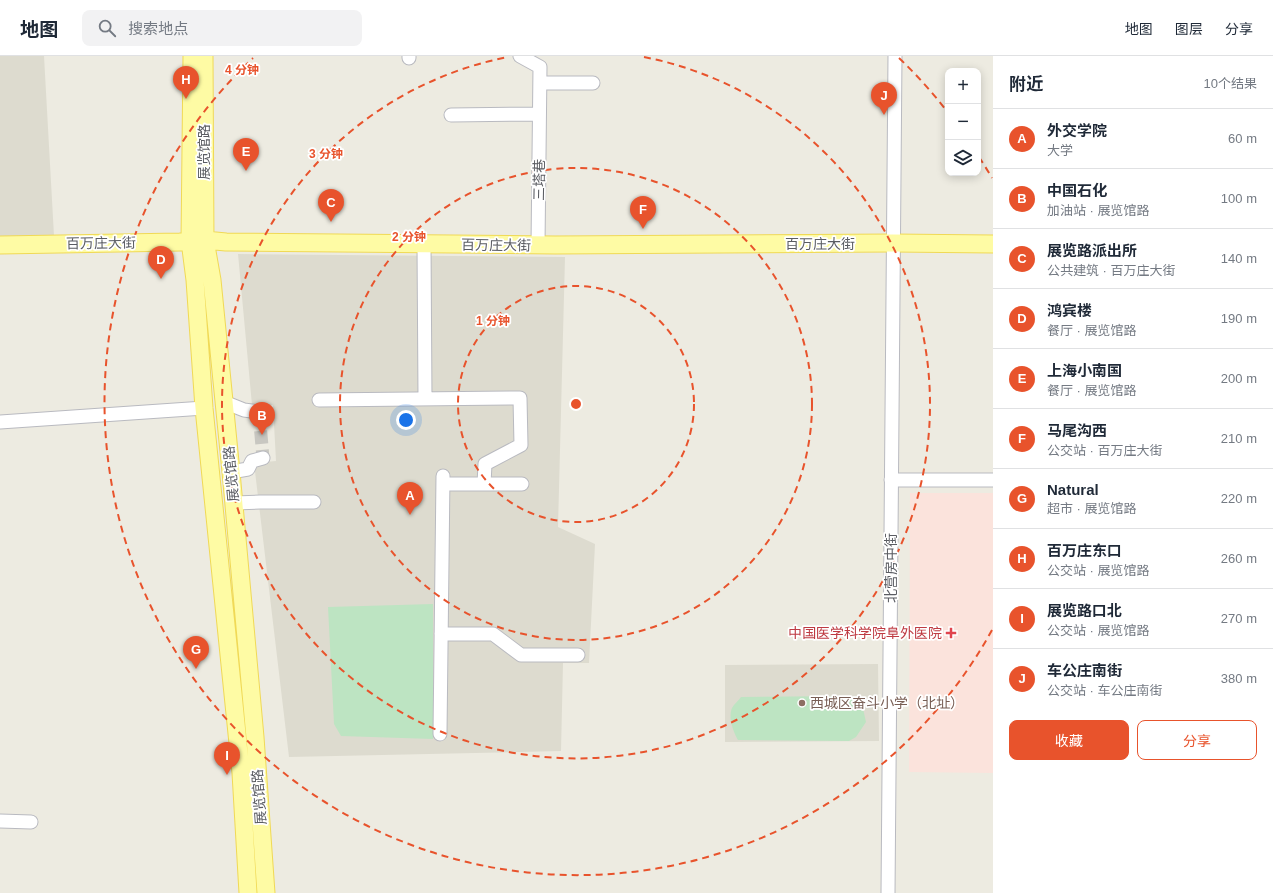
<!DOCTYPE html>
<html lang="zh">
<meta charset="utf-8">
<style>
body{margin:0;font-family:Helvetica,"Noto Sans SC",sans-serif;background:#f2f2f3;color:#1f2937}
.controls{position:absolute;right:12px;top:12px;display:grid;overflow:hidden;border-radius:8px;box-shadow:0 2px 10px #0003}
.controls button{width:36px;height:36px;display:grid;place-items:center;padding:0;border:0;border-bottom:1px solid #e0e1e3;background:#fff;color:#1f2937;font:20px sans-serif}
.you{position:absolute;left:406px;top:364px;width:14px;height:14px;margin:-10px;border:3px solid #fff;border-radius:50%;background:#1a73e8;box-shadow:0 0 0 6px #1a73e833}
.badge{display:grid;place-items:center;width:26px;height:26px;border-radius:50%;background:#e8532c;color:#fff;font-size:13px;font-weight:700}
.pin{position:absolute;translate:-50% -33px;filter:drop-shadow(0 1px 2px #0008)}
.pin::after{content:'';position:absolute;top:21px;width:14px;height:12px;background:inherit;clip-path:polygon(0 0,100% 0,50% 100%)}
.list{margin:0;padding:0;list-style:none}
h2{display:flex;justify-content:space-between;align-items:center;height:52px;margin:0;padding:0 16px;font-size:17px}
h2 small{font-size:13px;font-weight:400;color:#747a83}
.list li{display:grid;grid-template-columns:26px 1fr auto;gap:12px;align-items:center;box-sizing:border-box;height:60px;padding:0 16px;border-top:1px solid #e0e1e3}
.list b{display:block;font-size:15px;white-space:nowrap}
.list p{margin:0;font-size:13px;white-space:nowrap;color:#747a83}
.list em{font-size:13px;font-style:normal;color:#747a83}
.actions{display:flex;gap:8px;padding:12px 16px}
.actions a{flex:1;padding:9px 0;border:1px solid #e8532c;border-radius:8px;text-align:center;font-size:14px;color:#e8532c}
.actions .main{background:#e8532c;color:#fff}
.icon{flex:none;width:22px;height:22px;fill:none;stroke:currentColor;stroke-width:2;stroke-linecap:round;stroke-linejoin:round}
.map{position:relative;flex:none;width:993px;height:837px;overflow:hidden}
header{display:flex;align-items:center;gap:24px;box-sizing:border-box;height:56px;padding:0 20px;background:#fff;border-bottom:1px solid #e0e1e3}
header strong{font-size:19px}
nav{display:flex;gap:22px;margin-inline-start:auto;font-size:14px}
.search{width:280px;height:36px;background:#f2f2f3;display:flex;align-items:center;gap:10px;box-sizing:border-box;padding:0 14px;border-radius:8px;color:#747a83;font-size:15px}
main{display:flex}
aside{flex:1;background:#fff}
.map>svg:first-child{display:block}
</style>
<header>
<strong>地图</strong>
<div class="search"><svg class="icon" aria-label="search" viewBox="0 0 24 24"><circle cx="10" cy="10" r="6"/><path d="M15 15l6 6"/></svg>搜索地点</div>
<nav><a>地图</a><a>图层</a><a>分享</a></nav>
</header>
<main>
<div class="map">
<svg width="993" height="837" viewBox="0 0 993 837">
<rect width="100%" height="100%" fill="#edebe1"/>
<path fill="#dddbcf" d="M0,0h44l10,180h-54z
M238,198l327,3 -7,270 37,17 -6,119h-26l-2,88 -272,6 -35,-294 22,-2 -3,-56h-21z
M878,608l1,77 -154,1v-77z"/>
<path fill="#fbe3dc" d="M910,437h83v280l-84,-1z"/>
<path fill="#bde4c2" d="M433,548v135l-92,-3 -7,-12 -6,-117z
M851,640l11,8 4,18 -10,15 -7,4 -111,-1c-5,-8 -10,-23 -6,-32 2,-4 7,-8 9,-11z"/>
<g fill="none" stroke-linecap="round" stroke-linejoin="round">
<path stroke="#c8c7c1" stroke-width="13" stroke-dasharray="13 6" stroke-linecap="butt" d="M259,356l4,46"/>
<g stroke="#b9bac0" stroke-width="15">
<path id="minor" d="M520,0l20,11 -2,178
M409,2v-2
M540,27h53
M451,59l88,-1
M424,188l1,154
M319,344l201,-2 1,47 -36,19 -1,20
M224,346l20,8 15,2
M0,366l204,-14
M231,416l17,-3 4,-8 11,-3
M891,424h102
M443,428h79
M234,447l26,-1h54
M441,578h52l28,21h57
M440,678l3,-258
M0,765l31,1
M888,837l7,-837"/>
</g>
<g stroke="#f0d956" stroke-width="19">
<path id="major" d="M192,0l-2,185 5,39 9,128 37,365 7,120
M204,0l1,184 7,40 19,192 24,265 11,156
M0,189l180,-3 25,-2 21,2 329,3 338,-2 100,1"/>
</g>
<use href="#minor" stroke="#fff" stroke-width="13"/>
<use href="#major" stroke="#fefba4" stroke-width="17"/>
</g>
<g fill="none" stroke="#e8532c" stroke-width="2" stroke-dasharray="7 5">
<circle cx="576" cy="348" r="118"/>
<circle cx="576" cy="348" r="236"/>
<path d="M644 1A354 354 0 1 1 508 1"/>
<path d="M992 574A473 473 0 1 1 253 2M899 2A473 473 0 0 1 946 54M979 101A473 473 0 0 1 992 122"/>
</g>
<path fill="#e0444e" stroke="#fff" stroke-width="1.5" d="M949 571h4v4h4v4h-4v4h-4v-4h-4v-4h4z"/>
<circle fill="#8d6e63" stroke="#fff" stroke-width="1.5" cx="802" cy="647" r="4"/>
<g text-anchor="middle" stroke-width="3.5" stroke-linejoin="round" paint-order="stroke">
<g font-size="14" fill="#5a5c62" stroke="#fff">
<text transform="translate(204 96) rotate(-90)" y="5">展览馆路</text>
<text transform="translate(539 124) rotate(-89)" y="5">三塔巷</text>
<text transform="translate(101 187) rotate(-1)" y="5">百万庄大街</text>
<text x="820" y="193">百万庄大街</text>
<text transform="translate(496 189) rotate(1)" y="5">百万庄大街</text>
<text transform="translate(231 418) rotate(-95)" y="5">展览馆路</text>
<text transform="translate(891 512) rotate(-90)" y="5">北营房中街</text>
<text transform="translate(259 741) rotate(-94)" y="5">展览馆路</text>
</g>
<g font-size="14" fill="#be3a42" stroke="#fff" text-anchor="end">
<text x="942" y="582">中国医学科学院阜外医院</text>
</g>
<g font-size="14" fill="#785e54" stroke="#fff" text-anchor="start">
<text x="810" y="652">西城区奋斗小学（北址）</text>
</g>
</g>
<circle cx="576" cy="348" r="6" fill="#e8532c" stroke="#fff" stroke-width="2"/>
<g font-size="12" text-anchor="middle" font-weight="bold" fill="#e8532c" stroke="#fff" stroke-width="3.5" stroke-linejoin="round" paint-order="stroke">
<text x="242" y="18">4 分钟</text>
<text x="326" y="102">3 分钟</text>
<text x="409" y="185">2 分钟</text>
<text x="493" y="269">1 分钟</text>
</g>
</svg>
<div class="controls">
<button>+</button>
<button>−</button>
<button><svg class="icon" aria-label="layers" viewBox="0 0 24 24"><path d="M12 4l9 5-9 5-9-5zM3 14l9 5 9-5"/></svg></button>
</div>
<div class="you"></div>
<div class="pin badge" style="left:410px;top:459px">A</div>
<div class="pin badge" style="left:262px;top:379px">B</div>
<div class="pin badge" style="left:331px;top:166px">C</div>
<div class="pin badge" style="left:161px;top:223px">D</div>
<div class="pin badge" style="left:246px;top:115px">E</div>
<div class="pin badge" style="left:643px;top:173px">F</div>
<div class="pin badge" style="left:196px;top:613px">G</div>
<div class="pin badge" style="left:186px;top:43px">H</div>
<div class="pin badge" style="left:227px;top:719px">I</div>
<div class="pin badge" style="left:884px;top:59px">J</div>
</div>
<aside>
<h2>附近<small>10个结果</small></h2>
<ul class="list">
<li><span class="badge">A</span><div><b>外交学院</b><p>大学</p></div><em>60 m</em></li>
<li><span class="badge">B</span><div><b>中国石化</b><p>加油站 · 展览馆路</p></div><em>100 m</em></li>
<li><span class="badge">C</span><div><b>展览路派出所</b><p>公共建筑 · 百万庄大街</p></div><em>140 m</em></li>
<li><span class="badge">D</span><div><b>鸿宾楼</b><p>餐厅 · 展览馆路</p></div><em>190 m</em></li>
<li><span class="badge">E</span><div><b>上海小南国</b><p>餐厅 · 展览馆路</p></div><em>200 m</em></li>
<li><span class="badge">F</span><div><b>马尾沟西</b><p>公交站 · 百万庄大街</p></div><em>210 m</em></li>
<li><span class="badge">G</span><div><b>Natural</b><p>超市 · 展览馆路</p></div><em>220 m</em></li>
<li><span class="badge">H</span><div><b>百万庄东口</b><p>公交站 · 展览馆路</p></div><em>260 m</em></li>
<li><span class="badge">I</span><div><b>展览路口北</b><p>公交站 · 展览馆路</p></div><em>270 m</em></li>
<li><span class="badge">J</span><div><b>车公庄南街</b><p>公交站 · 车公庄南街</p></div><em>380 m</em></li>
</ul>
<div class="actions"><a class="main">收藏</a><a>分享</a></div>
</aside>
</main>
